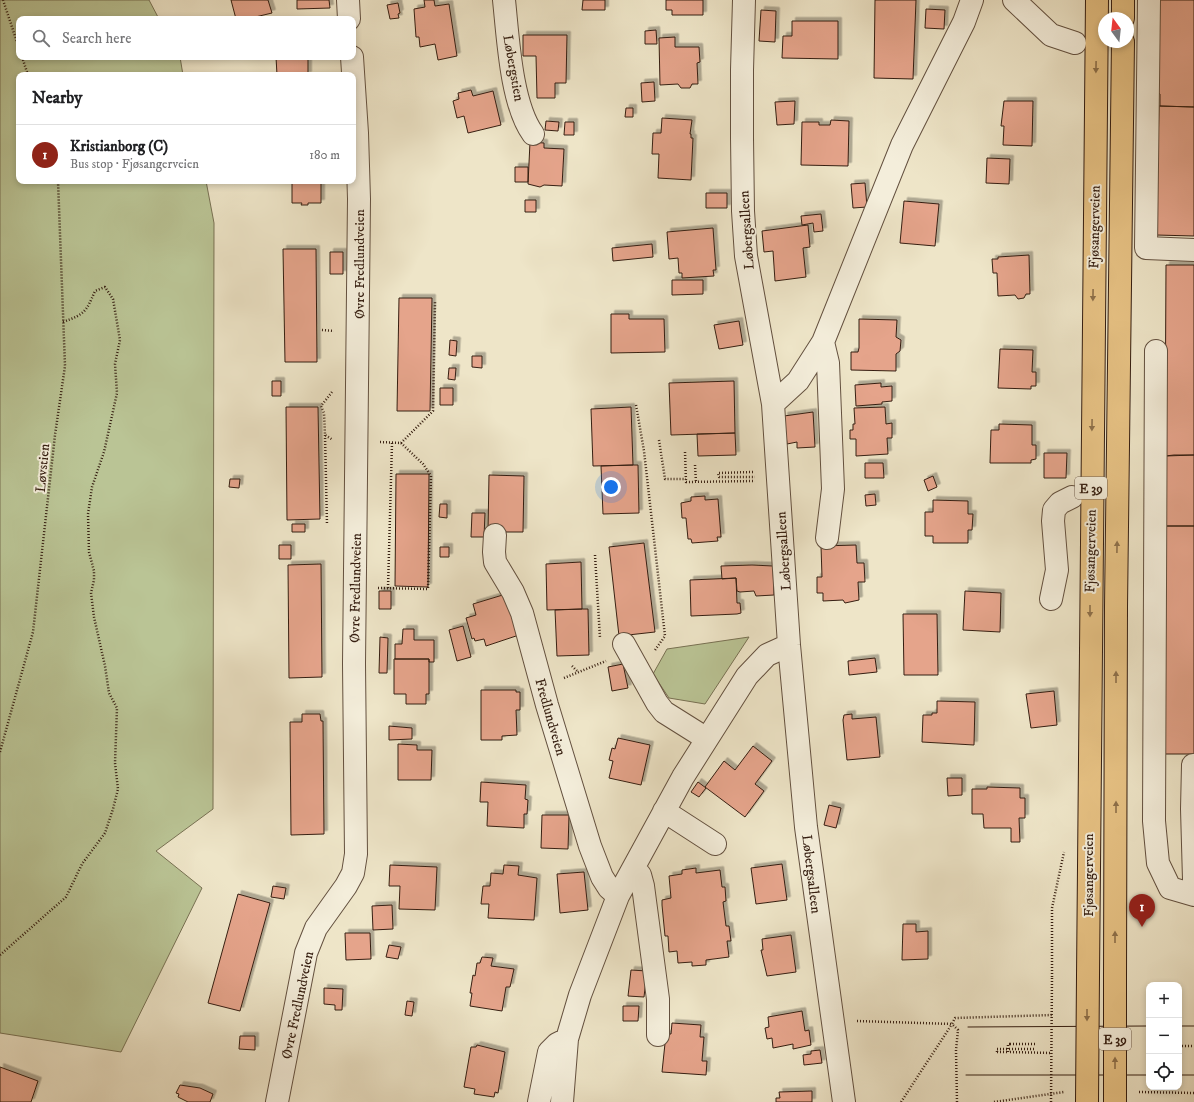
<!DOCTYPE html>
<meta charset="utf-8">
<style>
body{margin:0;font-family:"IM FELL DW Pica",serif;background:#f2f2f2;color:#202124}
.controls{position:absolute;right:12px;bottom:12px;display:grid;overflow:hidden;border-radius:8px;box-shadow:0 2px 6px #0003}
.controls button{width:36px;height:36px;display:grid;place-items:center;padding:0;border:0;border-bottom:1px solid #e0e0e0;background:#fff;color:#202124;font:20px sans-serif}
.compass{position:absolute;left:1098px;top:12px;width:36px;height:36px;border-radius:50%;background:#fff;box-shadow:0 2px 6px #0003;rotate:345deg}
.you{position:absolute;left:611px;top:487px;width:14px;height:14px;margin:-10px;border:3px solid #fff;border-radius:50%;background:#1a73e8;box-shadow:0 0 0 6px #1a73e833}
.badge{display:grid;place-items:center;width:26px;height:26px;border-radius:50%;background:#8f2418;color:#fff;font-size:13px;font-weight:700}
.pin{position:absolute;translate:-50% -33px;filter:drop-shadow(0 1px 2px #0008)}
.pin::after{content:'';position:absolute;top:21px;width:14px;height:12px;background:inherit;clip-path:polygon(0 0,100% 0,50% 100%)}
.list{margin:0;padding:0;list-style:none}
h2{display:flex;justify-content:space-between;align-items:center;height:52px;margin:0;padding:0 16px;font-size:17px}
h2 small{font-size:13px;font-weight:400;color:#757577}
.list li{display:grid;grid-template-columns:26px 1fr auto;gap:12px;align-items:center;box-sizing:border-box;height:60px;padding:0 16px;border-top:1px solid #e0e0e0}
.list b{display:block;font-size:15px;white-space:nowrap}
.list p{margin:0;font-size:13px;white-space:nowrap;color:#757577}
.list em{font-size:13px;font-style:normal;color:#757577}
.icon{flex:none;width:22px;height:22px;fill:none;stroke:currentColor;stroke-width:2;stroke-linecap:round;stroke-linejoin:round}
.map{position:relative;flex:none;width:1194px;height:1102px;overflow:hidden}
.search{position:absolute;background:#fff;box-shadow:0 2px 6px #0003;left:16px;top:16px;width:340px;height:44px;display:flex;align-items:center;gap:10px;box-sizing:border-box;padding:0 14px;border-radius:8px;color:#757577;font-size:15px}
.panel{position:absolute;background:#fff;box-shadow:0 2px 6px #0003;left:16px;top:72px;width:340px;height:112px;border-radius:8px}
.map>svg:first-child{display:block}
</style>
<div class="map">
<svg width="1194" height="1102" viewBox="0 0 1194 1102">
<defs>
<filter id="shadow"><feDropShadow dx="3.5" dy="-3.5" stdDeviation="0" flood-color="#0004"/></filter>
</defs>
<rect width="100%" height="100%" fill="#eee5c8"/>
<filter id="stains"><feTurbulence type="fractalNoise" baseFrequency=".005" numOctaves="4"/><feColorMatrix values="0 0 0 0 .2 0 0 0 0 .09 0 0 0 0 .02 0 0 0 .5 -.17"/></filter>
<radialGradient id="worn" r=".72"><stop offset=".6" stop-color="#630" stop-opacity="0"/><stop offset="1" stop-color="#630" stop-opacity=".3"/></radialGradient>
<path fill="#bac495" stroke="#787153" d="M0,0h149l10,19h-140v38h161l3,18h-164v106h187l8,42 -1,586 -57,42 46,37 -81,164 -121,-19z
M749,637l-44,67 -36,-6 -16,-24 14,-25z"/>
<path fill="#e5a48b" stroke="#351e11" filter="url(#shadow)" d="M231,0h37l4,13 -25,6h-11z
M297,0h32l1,8 -33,1z
M424,0h10l1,6 14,-2 8,52 -19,4 -3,-16 -15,3 -1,-10h-3l-2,-28 11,-2z
M583,0h22v10h-23z
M666,0h37v15h-31v-5h-6z
M875,0h41l-3,79 -39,-1z
M1159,0h35v107l-34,-1v-12l-2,-1z
M398,3l2,10 -2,1 1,4 -9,1 -3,-14z
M926,9l19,1 -1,19 -19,-1z
M761,10l15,1 -1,31 -16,-1z
M792,21h46v38l-56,-1 1,-22h9z
M656,30l1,14h-12v-13z
M523,35h44l-1,48h-11v15h-18l-1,-42h-13z
M675,37v10h24l1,15 -3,1 1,21h-6l-2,4h-9l-3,-4 -18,1 -1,-47z
M276,57h32v18h-31z
M654,82l1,19 -13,1 -1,-19z
M471,90l2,6 20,-5 8,34 -33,8 -4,-17 -7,2 -4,-17 6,-2 -1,-6z
M795,101l-1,23 -17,1 -2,-23z
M1004,101h29l-1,45 -29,-1 1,-19h-3z
M1159,106l35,1v129l-38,-1z
M626,108h7v9h-8z
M662,118l30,2 -2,14h1v4h2l-2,42 -33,-2 1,-24h-7l1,-21h8z
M831,120l18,1 -1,45 -47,-1 1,-43h17v3h11z
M546,121l13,1 -1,9 -13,-1z
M565,122h9v13h-10z
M530,142l14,1v5l20,1 -2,37 -18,-1 -4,2 -12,-3z
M987,158l23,1 -1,25 -23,-1z
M515,167h13v15h-13z
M292,181h29v22h-13v2h-7l1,-2h-10z
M865,183l2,24 -14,1 -2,-24z
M706,193h21v15h-21z
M525,200h11v12h-11z
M904,201l35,3 -4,42 -35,-3z
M821,214l2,17 -9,1 -1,-9 -11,2 -1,-9z
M808,225l2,22 -7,1 3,29 -31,4 -2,-30 -9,1 -2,-21z
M713,228l3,42h-3l1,6 -32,2v-5h-3l-1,-15 -9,1 -2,-27z
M652,244l1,13 -40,4 -1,-13z
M283,249h33l1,113h-32z
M330,252h13v22h-13z
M1029,255l1,39h-4l-2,4 -6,1 -3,-4 -17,1 -1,-23h-4l-1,-14h6v-2z
M1166,265h28v190l-29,1z
M672,280h31v14l-31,1z
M399,298h33l-2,113h-33z
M611,314h18v5h35l1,33 -54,1z
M859,319l38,1 -1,17 5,3 -1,11 -4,3v17l-45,-1v-18h7l1,-4z
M739,321l4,24 -24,4 -5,-24z
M450,340l7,1 -1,15 -7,-1z
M1000,349l33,1 -1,22h4v14h-5v3l-33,-1z
M472,356h10v12l-10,-1z
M449,368h7l-1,12 -7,-1z
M272,381h9v15h-9z
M734,381l1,52 -64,2 -2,-52z
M881,383v4l11,-1v15l-10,1v2l-26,2 -1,-21z
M440,388h13v17h-13z
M286,407h32l2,112 -33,1z
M631,407l2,58 -40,1 -2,-57z
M885,407l1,17 6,-1v15h-5l1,16 -32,2v-17h-6v-9h3v-6h2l-1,-16z
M813,412l2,35 -18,1v-6l-10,2 -3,-28z
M999,424l33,1v20h4v14l-5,1v3h-41l1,-33h8z
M735,433l1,22 -38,1 -1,-22z
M1044,453h23l-1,25h-22z
M1174,455h20v71h-29v-70z
M865,463h18l1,15h-19z
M633,465h5l1,48 -36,1 -2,-48z
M396,474h33l-1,113 -33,-1z
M489,475l35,1 -1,56h-35z
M933,476l4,11 -9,4 -4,-11z
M230,479h10l-1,9 -10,-1z
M875,494l1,11 -10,1 -1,-11z
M705,496v4l13,-1 3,38h-4l1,4 -26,2 -1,-4h-3l-2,-21h-4l-1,-15 10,-2v-4z
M933,500l35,1v13h5l-1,16h-4v13h-35v-7h-8v-24h8z
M440,504h7v14l-8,-1z
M472,513h13l-1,24h-13z
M292,524h13v8h-13z
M1166,526h28v228h-29z
M644,543l11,89 -36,4 -10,-89z
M279,545h12v14h-12z
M856,545l1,18h7l1,19h-7l1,18 -14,3 -2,-3 -20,1v-8h-6v-16h5l-1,-31z
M440,547h9v10h-9z
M581,562l1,47 -35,1 -1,-46z
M321,564l1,113 -33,1 -1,-113z
M752,565l21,1 1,29 -18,1 -2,-5 -14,1 -3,-1 -1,-13 -14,1 -1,-13z
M736,578l1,25h3l1,10 -4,1 -46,2 -1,-36z
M379,591h12v18h-12z
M965,591l36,2 -1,39 -37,-2z
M506,594l13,41 -33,11 -2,-7 -9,2 -1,-3 -2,1 -6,-21 10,-3 -3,-11z
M582,609h6l1,46 -32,1 -2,-46z
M903,614h34l1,61h-34z
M463,626l8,31 -14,4 -8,-31z
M403,629h11v11h20v22h-5v-3h-34v-15h7z
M380,637l8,1 -1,35h-8z
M875,658l2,14 -28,3 -1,-14z
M394,659h35v35h-3v10h-20v-10h-12z
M623,664l5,24 -16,3 -4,-24z
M481,690h35v2h4v18h-4l1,25 -15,1v4h-21z
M1054,691l3,34 -26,3 -5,-34z
M937,701l38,1 -1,43 -52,-3 1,-27h9v-2h5z
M302,714h18l1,7h2l1,113 -33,1 -1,-113h12z
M852,714v5l24,-2 4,40 -33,3 -4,-40 1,-5z
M389,726l23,2v11l-23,1z
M618,738l32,7 -9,40 -32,-7 4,-17 -4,-1 3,-12 3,1z
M398,744l19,1v5h15l-1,30h-33z
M753,746l19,15 -17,23 9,7 -19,26 -40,-30 19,-26 11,9z
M947,778h15v17l-14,1z
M481,782l45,3 -1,14 3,1 -1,14h-3v14l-37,-2 1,-24h-8z
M698,782l8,6 -7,9 -8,-5z
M987,787l33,1v10h5v20h-6l1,24h-9v-14h-27l-1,-14h-11v-25h15z
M829,805l12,3 -5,20 -12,-3z
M542,815h27l-1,34 -27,-1z
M782,864l5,36 -31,4 -5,-36z
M390,865l47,2 -2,43 -36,-1 1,-23h-11z
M504,865l15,1 -1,9 19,3 -3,42 -46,-2 1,-14h-8l2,-18h7l1,-13 12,1z
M696,868v5l24,-3 2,17h3l1,14 -3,1 3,24h3l2,15h-4l2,16 -23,3v5l-14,1v-4l-14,1 -1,-12 -8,1 -1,-16h-3l-3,-31v-5l9,-2 -2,-22 13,-2v-4z
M584,872l4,38 -28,3 -3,-39z
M273,886l13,2 -2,11 -13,-2z
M238,894l32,9 -30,108 -32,-8z
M392,905l1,24 -20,1 -1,-24z
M903,924h13v8l12,-1v28l-26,1z
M345,933h25l1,26 -25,1z
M791,935l5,37 -29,4 -6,-26h2l-1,-11z
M389,945l12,2 -3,12 -12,-2z
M482,957l11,1 -2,8 23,3 -4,18h-4l-4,24 -32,-5 2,-13h-2l3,-18 2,1 2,-13h3z
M631,970l16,1 -3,26 -16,-1z
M324,988l19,1 -1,21h-7v-5l-11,-1z
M407,1001l7,1 -2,14 -7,-1z
M623,1006h16l-1,15h-15z
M802,1011l3,20 4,-1 2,15 -18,4v-5l-20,4 -1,-10 -5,1 -2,-11 4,-1 -1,-10z
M672,1023l29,2 -1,12h4l-2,24h5l-1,14 -44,-3 4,-38h5z
M240,1036h15v14l-16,-1z
M477,1045l28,7 -7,41 -3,-1 -1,5 -20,-3 1,-5 -11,-2 7,-40h5z
M820,1050l2,13 -18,2 -1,-10 8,-1v-3z
M0,1067l38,14 -7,21h-31z
M180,1085l20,3 13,6 -3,8h-22l-10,-5 1,-3 -3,-1z
M812,1091v11h-36v-4h4l-1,-6z"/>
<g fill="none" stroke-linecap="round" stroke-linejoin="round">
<g stroke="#63503f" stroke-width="24">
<path id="minor" d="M348,0l1,19
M504,0c4,37 7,104 29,134
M744,0l-2,70v68l1,73 3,45 27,148 16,241 17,182 38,275
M1014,0l37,35 24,8
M1149,0l-3,248 48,2
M823,342l5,21 5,126 -6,49
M1156,351l-2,470 4,42 12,25 24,7
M773,404l25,-23 25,-39 79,-197 62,-123 8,-22
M495,535l-1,17 1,10 18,30 9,21 25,92 43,141 12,31 7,11 9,8
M1051,599l6,-29 -4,-49 1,-11 6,-7 12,-6
M624,644l33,59 7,9 43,27
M1193,765l-1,44 2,71
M664,811l51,33
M634,868l6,7 3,11 15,113v36
M277,1102l29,-149 10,-25 30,-42 7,-13 3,-19 -2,-190 5,-465 -2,-66 -5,-76
M539,1102l10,-50 8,-8 10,-5
M562,1102l5,-63 13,-44 38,-99 65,-119 64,-101 20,-21 22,-10"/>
</g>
<g stroke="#351e11" stroke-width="24">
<path id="highway" d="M1123,18v-18
M1088,976l9,-976
M1115,976l1,-369 7,-565"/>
</g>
<path stroke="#351e11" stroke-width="2.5" stroke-dasharray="1 2" stroke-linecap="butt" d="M3,0l16,48
M22,57l6,18
M322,330l12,1
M332,392l-11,14 3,7 1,22 8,5
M636,405l8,46 21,185 -10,14
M325,435l2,90
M659,440l6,39h21
M380,442l21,1 32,-32 2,-109
M685,452l1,30 69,-1
M695,465l1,17
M753,472l-35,1 1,4h36
M595,555l5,83
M378,588l50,1 3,-113 -8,-12 -22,-21
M388,588l4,-145
M572,666l6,6
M564,678l42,-17
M0,752l33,-120 22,-197 10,-69 -7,-185
M1148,899l1,14
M0,955l66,-58 16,-33 23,-31 8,-24 5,-20 -3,-26 2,-55 -8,-15 -4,-27 -11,-49 -3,-24 3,-13v-9l-5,-19 -1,-38 4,-27 12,-35 13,-59 -2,-29 5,-24 -7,-41 -8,-12 -10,4c-9,21 -10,23 -32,31
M1052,977v-69l12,-56
M857,1021l95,3
M1010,1044h25
M1179,1046h15
M997,1052v-3h38
M997,1052h11
M1139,1092l55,1
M901,1102l51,-78
M957,1102l-1,-52 2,-20 -6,-6 3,-6 97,-3
M994,1102l70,-10"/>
<use href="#minor" stroke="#f4eedb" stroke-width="22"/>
<use href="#highway" stroke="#e7c284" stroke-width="22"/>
<path stroke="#351e11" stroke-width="1" d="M1179,1026h15
M968,1027l181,-1
M966,1075h183
M1179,1075h15"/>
<g stroke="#351e11" stroke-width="24" stroke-linecap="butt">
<path id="highway-bridge" d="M1087,1102l1,-126
M1115,1102v-126"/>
</g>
<path stroke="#351e11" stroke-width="2.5" stroke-dasharray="1 2" stroke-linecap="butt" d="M1010,1044h-2v8l44,1
M1051,1102l1,-125"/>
<use href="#highway-bridge" stroke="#e7c284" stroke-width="22"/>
</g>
<defs><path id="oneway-solid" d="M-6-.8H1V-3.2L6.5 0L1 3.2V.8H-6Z"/></defs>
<g fill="#8e704a">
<use href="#oneway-solid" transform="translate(1096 67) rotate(91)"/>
<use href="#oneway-solid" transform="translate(1093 295) rotate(91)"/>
<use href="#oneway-solid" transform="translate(1092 425) rotate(91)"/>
<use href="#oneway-solid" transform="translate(1117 547) rotate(-89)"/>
<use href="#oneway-solid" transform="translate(1090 611) rotate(90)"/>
<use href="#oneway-solid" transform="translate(1116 677) rotate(-90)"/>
<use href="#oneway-solid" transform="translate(1116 807) rotate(-90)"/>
<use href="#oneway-solid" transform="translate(1115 937) rotate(-90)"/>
<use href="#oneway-solid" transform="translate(1087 1015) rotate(90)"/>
<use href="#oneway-solid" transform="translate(1115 1063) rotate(-90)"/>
</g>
<g text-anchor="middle" stroke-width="4" stroke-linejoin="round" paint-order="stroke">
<g fill="#f4eedb" stroke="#6e5c4e" stroke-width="1">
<rect x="1075" y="477" width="32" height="22" rx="3"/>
<rect x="1099" y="1028" width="32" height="22" rx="3"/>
</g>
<g font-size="13" font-weight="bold" fill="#351e11">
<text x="1091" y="493">E 39</text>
<text x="1115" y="1044">E 39</text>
</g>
<g font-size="14" fill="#351e11" stroke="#f4eedb">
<text transform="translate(514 68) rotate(80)" y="5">Løbergstien</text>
<text transform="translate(1094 227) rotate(-89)" y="5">Fjøsangerveien</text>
<text transform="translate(746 230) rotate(-94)" y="5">Løbergsalleen</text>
<text transform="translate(359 264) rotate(-90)" y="5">Øvre Fredlundveien</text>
<text transform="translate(42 468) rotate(-85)" y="5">Løvstien</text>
<text transform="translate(783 551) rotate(-94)" y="5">Løbergsalleen</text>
<text transform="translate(1090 551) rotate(-89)" y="5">Fjøsangerveien</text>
<text transform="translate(355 588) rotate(-89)" y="5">Øvre Fredlundveien</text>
<text transform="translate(551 717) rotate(74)" y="5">Fredlundveien</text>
<text transform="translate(812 874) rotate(83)" y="5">Løbergsalleen</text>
<text transform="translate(1088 875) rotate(-90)" y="5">Fjøsangerveien</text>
<text transform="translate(297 1005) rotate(-78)" y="5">Øvre Fredlundveien</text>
</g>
</g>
<rect width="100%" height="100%" filter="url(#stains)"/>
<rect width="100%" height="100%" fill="url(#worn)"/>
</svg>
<div class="controls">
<button>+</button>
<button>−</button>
<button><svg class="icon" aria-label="locate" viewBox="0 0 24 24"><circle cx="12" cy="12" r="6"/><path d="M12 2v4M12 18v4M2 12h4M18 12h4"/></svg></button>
</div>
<svg class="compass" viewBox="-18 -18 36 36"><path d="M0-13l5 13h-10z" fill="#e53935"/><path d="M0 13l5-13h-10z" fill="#757577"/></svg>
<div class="you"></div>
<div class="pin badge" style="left:1142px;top:927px">1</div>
<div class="search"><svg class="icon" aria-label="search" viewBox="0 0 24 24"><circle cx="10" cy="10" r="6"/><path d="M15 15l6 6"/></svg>Search here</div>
<section class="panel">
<h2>Nearby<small></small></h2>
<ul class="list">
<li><span class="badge">1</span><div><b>Kristianborg (C)</b><p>Bus stop · Fjøsangerveien</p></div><em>180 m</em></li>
</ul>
</section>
</div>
